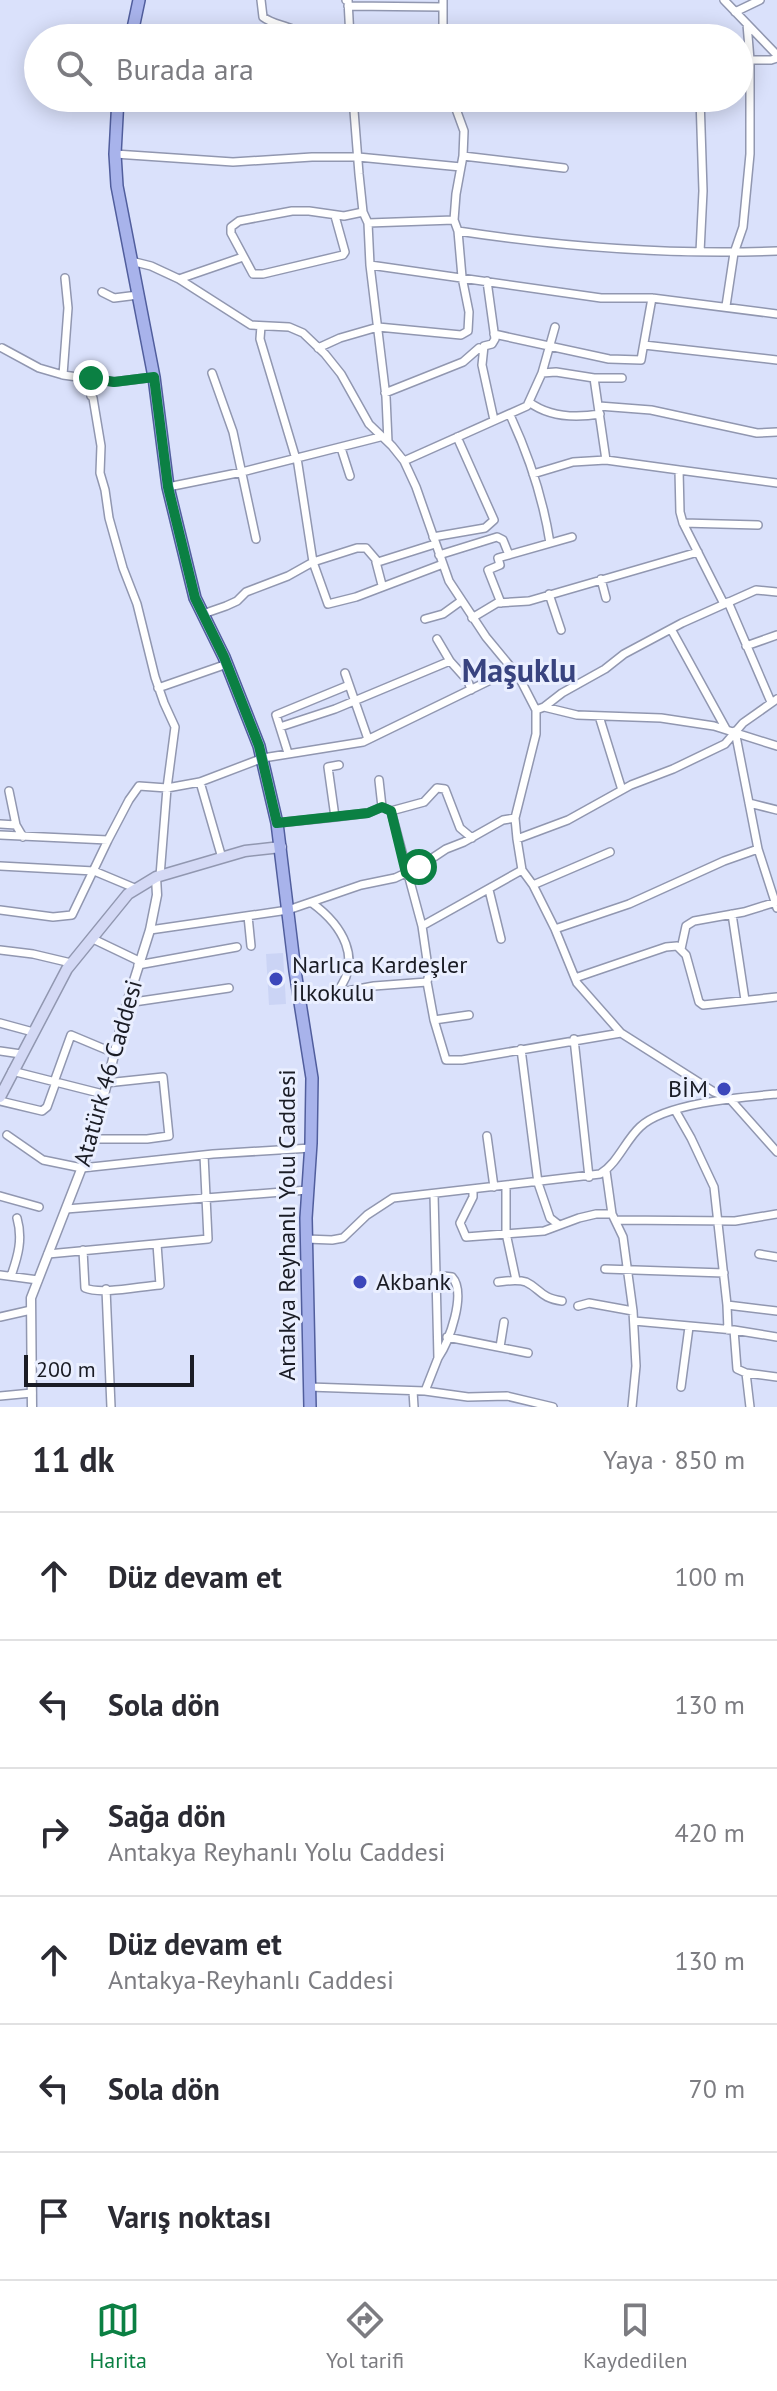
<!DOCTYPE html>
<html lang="tr">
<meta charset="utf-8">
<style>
body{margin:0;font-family:"PT Sans",sans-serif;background:#f7f7f7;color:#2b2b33}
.scale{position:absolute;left:24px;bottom:20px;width:170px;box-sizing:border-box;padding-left:8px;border:4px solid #1a1c25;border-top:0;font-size:22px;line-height:28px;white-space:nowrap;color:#1a1c25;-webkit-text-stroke:6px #eaefff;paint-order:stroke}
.stop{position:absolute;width:24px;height:24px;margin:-18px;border:6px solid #0b8043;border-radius:50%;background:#fff}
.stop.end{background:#0b8043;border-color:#fff;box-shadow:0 2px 8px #0008}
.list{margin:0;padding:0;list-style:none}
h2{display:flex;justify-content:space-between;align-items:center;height:104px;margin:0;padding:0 32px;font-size:34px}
h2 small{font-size:26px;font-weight:400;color:#7c7c81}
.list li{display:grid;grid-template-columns:52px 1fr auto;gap:24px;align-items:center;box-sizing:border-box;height:128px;padding:0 32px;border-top:2px solid #e1e1e2}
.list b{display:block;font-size:30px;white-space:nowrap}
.list p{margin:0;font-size:26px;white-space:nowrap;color:#7c7c81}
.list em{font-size:26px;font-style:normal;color:#7c7c81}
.icon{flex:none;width:44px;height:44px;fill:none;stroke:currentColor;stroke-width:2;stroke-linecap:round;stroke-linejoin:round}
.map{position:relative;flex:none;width:777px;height:1407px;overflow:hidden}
.search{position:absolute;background:#fff;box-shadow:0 4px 20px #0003;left:24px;right:24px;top:24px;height:88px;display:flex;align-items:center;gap:20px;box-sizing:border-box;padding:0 28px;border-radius:44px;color:#7c7c81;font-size:30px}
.sheet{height:872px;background:#fff}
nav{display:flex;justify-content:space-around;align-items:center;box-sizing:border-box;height:112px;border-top:2px solid #e1e1e2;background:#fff;font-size:22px;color:#7c7c81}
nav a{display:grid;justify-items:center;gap:4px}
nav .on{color:#0b8043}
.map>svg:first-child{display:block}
</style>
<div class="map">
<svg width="777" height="1407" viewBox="0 0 777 1407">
<rect width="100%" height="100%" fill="#dae1fb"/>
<path fill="#cbd4f5" d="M283,953l3,51 -17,1 -3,-51z"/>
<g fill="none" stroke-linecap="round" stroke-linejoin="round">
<g stroke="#9197b0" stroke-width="10">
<path id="minor" d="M261,0l2,17c13,10 29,7 41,21
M346,0h2l2,38
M443,0v38
M724,0l53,55
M348,6l95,1
M735,12l25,-12
M739,60h32l6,-2
M353,98l6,76 4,38 5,11 2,42 16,132 2,45 2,2
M700,98l3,93 -3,61
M115,154l118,8 79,-5h46l103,10
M463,156l101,12
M335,216l10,36 -2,3 -80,19h-10l-22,-41v-6l8,-6 53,-10h17l35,5 19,-4
M368,223l86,-3
M458,231c105,16 213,24 319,20
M131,261l20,5 28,13 72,46 38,2 14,6 22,21 16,20 28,50 23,22 12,15 12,26 33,94 37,56 33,40 17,33v24l-21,84 2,21 5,31 11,15 22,44 22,54 44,50 93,59 15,6 48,54
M370,265l231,33h51l125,16
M179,279l64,-22
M487,281l8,58 -3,5 -8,2 -2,19 12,55
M102,292l12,6 24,-3
M726,306l8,-53 9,-26 7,-73v-94l-3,-36
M261,326l-1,13 36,120
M494,334l115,25 32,1 1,-6 10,-56
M644,345l133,15
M2,348l37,20 24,7 51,7 40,-5
M318,348l22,-10 38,-11 83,8 7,-4 1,-19 -7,-35 -4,-46 -4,-11 2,-26 7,-38 1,-25 -12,-33
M212,373l21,59 23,107
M542,373l13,-46
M63,375l5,-67 -3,-30
M594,378h28
M385,393l78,-31 16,-14
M91,396l2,2 8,48 -1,27 5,17 4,28 14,50 14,36 18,73 9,26 11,24 -8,61 -7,88
M529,402c20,15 47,16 71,12
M599,406l52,4 106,23 20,-1
M510,415c19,41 33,83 40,128
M341,448l9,28
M297,458l16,104 15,42 28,-7 87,-33
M404,461l123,-55 15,-33 14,-1 38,6 12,82
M679,470l98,13
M533,474l40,-12 33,-2 73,10 1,42 3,11 41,81
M168,487l74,-15 138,-35
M683,523l75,2
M433,537l52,-9 9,-8 -37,-83
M439,555l58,-18 6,3 6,15
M376,562l6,23
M601,579l5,19
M549,594l12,36
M728,602l43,100
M501,603l-13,-33 12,-5 -2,-7 74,-21
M203,614l23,-8 11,-5 9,-9 42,-16 25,-14 44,-14h9l12,14 57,-18
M472,618l25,-15 32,-2 169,-49
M425,619l18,-5 18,-13
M671,629l55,100
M437,639l13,22 18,20 3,9
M746,646l31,-11
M345,673l23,66
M158,688l69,-24
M544,707l33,8 84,3 53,8 63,20
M536,710l8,-3 18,-14 43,-24 19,-15 58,-31 74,-33 21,2
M599,716l23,74
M280,727l55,-18 115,-48
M735,731l23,118 19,59
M288,753l-12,-38 73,-30
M339,765l-11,2 7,50 33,-4 14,-6
M379,780l3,27 9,4 33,-9 13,-14 8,1 15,39 12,10
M200,782l22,76
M9,791l7,34 7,12
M749,803l28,7
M391,811l31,115
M277,823l58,-6
M0,824l16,1
M0,835l108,5
M517,839l51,-19 63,-35 42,-16 52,-25 18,-21 34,-24
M0,866l94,5 43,18
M522,870l-100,56 7,48 -2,8 7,38 12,40h16l159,-27
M533,885l77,-33
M489,890l12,49
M312,903c30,22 52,57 24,90
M0,910l53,7 19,-2 36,-75 21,-40 10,-14 28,2 33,-6 63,-24 100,-16 148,-72
M732,914l13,86
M248,916l3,30
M555,929l74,-25 95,-43 34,-12
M150,930l138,-20 73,-25 34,-7 24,-11 27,-18 18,-7 39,-22 12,-2
M91,938l48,23
M681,949l5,-23 8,-5 50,-9 32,-10
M0,950l33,4 38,9
M138,965l99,-18
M575,978l91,-31 11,-1 9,9 13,47 4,3 74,-8
M299,1000l75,-14 53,-4
M127,1003l102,-15
M434,1020l35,-5
M0,1023l33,9
M574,1039l15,138
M521,1049l17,134 12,35 9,7
M0,1051l21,3
M12,1071l91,23
M54,1082l17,-47 43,18
M0,1101l42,10 5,-4 9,-25
M675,1110l16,28 23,49 13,118 50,6
M7,1135l36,25 39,8 131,-14 98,-6
M487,1136l7,51
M93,1139h54l22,-3 -6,-59 -57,6
M606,1171l6,43 11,23 10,74 3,55 -4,41
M506,1186v47l10,47
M473,1190v7l-13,26 6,14 78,-6 35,-13 17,-4h16
M434,1194l4,164 -13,33 43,6 39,-1 46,11
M0,1196l39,11
M66,1209l242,-19
M616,1220l119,1 42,-7
M306,1239l26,1 11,-2 24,-23 26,-17 207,-24c18,-11 25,-33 40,-47 25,-24 103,-30 137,-33
M83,1250l2,38c17,7 56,-2 75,-3l-3,-41
M48,1254l160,-15 -4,-84
M759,1254l18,3
M605,1269l119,4
M0,1275l38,5
M435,1275l17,2c15,16 -3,65 -14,81
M11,1276c7,-20 12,-37 6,-58
M498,1282c9,-1 19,-3 28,0 15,7 14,16 36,19
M106,1289l5,118
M727,1305l1,25
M578,1306l11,-3 44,8
M0,1317l31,-7
M634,1321l100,9 3,39 9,4
M734,1330l43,7
M447,1337l81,16
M500,1347l4,-25
M309,1387l116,4
M681,1387l8,-60
M413,1391l1,16
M0,1396l32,-3
M750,1407l-4,-34 31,4"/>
</g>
<g stroke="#9197b0" stroke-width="11">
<path id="tertiary" d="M32,1407l-1,-109 62,-159 34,-136 23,-73 7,-35 -1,-18"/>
</g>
<g stroke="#9197b0" stroke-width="13">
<path id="secondary" d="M0,1097l67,-128 61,-75 28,-17 89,-26 36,-4"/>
</g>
<g stroke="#515e9d" stroke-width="14">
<path id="primary" d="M131,38l8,-38
M118,98l-3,56 2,32 37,191 14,110 27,111 29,59 35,89 18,77 18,148 17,107 -1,65 -5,75 4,189"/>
</g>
<use href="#minor" stroke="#fff" stroke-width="7"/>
<use href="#tertiary" stroke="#fff" stroke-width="8"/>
<use href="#secondary" stroke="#d4d9f5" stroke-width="10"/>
<use href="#primary" stroke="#a8b3eb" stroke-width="11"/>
</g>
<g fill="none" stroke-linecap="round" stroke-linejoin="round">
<path stroke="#0b8043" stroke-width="10" d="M91,378l23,4 40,-5 14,110 27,111 29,59 35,89 18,77 91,-10 14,-6 9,4 15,62 13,-6"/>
</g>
<g fill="#3c47bb" stroke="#eaefff" stroke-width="3">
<circle cx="276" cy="979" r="8"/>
<circle cx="724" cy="1089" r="8"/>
<circle cx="360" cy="1282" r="8"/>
</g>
<g text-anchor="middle" stroke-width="6" stroke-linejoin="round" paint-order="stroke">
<g font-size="24" fill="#1a1c25" stroke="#eaefff" text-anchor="start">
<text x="292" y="973">Narlıca Kardeşler<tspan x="292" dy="28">İlkokulu</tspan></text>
<text x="708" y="1097" text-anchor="end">BİM</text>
<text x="376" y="1290">Akbank</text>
</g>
<g font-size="24" fill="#1a1c25" stroke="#eaefff">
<text transform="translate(108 1073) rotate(-74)" y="8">Atatürk 46 Caddesi</text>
<text transform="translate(287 1225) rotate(-90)" y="8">Antakya Reyhanlı Yolu Caddesi</text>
</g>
<g font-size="32" font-weight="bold" fill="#38437f" stroke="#eaefff">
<text x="519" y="682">Maşuklu</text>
</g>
</g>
</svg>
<div class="scale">200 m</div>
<div class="stop" style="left:419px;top:867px"></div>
<div class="stop end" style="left:91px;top:378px"></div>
<div class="search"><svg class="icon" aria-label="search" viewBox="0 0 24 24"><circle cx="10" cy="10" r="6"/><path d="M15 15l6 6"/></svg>Burada ara</div>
</div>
<section class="sheet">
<h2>11 dk<small>Yaya · 850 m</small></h2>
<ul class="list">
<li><svg class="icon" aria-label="ahead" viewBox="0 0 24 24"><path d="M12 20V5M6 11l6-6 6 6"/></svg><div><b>Düz devam et</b></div><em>100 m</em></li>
<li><svg class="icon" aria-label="left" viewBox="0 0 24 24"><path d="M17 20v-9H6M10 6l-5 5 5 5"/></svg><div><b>Sola dön</b></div><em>130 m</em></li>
<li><svg class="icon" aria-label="right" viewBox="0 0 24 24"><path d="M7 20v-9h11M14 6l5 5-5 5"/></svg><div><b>Sağa dön</b><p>Antakya Reyhanlı Yolu Caddesi</p></div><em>420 m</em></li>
<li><svg class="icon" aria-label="ahead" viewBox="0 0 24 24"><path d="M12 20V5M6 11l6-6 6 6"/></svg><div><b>Düz devam et</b><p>Antakya-Reyhanlı Caddesi</p></div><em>130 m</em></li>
<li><svg class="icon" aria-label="left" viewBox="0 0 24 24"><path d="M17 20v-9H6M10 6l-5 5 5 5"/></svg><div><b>Sola dön</b></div><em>70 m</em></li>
<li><svg class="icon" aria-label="arrive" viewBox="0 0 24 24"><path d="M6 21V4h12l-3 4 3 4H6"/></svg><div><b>Varış noktası</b></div></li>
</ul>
</section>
<nav>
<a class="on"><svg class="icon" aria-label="map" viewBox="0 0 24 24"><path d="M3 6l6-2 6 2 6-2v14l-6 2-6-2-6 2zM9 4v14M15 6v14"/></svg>Harita</a>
<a><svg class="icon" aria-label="directions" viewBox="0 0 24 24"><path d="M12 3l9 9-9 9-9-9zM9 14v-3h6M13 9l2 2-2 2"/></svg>Yol tarifi</a>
<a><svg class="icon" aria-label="saved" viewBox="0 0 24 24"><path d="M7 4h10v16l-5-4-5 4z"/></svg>Kaydedilen</a>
</nav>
